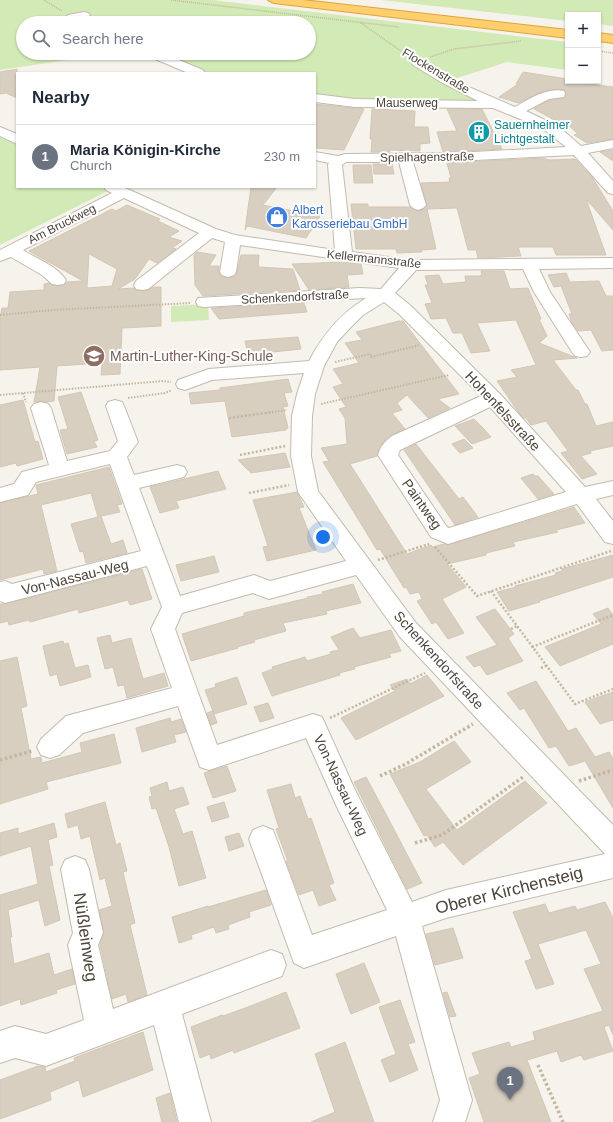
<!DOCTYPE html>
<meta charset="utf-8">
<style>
body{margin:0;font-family:Helvetica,sans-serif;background:#f6f6f7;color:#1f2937}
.controls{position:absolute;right:12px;top:12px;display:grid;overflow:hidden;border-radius:0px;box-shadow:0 1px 3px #0004}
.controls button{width:36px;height:36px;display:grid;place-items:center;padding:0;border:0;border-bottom:1px solid #e0e1e3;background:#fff;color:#1f2937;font:20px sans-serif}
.you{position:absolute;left:323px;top:537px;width:14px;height:14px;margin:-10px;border:3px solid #fff;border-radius:50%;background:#1a73e8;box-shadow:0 0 0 6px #1a73e833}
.badge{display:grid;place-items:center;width:26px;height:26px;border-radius:50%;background:#0f766e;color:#fff;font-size:13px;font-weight:700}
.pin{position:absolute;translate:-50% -33px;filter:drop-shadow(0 1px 2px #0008)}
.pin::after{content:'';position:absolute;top:21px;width:14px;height:12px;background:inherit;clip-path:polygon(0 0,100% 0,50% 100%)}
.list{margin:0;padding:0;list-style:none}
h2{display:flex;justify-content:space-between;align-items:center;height:52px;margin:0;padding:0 16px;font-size:17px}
h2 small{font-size:13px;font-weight:400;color:#747a83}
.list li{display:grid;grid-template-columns:26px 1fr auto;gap:12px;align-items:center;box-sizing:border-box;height:64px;padding:0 16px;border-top:1px solid #e0e1e3}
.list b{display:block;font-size:15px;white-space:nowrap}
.list p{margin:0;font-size:13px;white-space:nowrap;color:#747a83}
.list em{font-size:13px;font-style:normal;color:#747a83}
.icon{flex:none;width:22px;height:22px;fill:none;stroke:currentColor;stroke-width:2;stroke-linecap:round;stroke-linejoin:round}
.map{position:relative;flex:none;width:613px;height:1122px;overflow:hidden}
.search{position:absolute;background:#fff;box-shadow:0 1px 3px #0004;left:16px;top:16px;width:300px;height:44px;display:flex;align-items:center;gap:10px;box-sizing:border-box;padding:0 14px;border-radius:22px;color:#747a83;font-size:15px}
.panel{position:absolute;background:#fff;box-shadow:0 1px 3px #0004;left:16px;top:72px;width:300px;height:116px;border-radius:0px}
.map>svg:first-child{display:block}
</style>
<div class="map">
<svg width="613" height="1122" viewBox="0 0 613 1122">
<rect width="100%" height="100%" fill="#f6f3ec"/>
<path fill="#d2eab5" d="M0,0h212l356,42v28l-61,-8 -59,19 41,22 -136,-3 -38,-4v-23h-119l-54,-20h167v-30h-286v30h92l-115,17z
M381,0h232v26l-15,-2v-9h-30v6z
M0,137l17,8v42h86l7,3 -110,55z
M208,304l1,16 -38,2v-16z"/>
<path fill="#d8cfc1" stroke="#d3c7b4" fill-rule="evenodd" d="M17,69v29l-11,-5 -6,1v-22z
M523,72l44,7 -2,2 48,6v52l-26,4 -13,-8 4,-1 -13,-12 -3,2 -28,-15 15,-9 15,-2 2,-4 -2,-4 -7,-1 -13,2 -26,12 -19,-6 19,-13h-2z
M315,104l49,5 -20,41 -29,-2z
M372,109l43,2 -1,16h14l2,16 -10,1v7l-31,-1 1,2h-19l1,-13h-2z
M447,109h35l20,40 -59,3 -6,-20 20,-1z
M613,150v11l-13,-9z
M543,158l6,2 26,-1 17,18 21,34v19l-27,-31 20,56h-50l-3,-8h-35l3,9 -43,2 -2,-8h-8l-11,-42 -30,1 9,40 -15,1 1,2 -25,1 -1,-4h-40l-5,-45h17v3h42l9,4 5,-2 3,-4 -6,-22 29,-1 -1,-4h2l-4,-15z
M373,164h19l2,10h-20z
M353,165h18l2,18h-19z
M251,187h26l-14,18 57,11 -14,22 -59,-12 -2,4z
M127,205l33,14 -2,2 21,10 -10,6 13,4 -10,7 4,1 -19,14 -8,-4 -14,20 -17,10 16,-1 2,2 6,1 6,-1 5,-3h8v39l-39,2 -2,46 -19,1 1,-12 -45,3 -3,35 -7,1 -6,-1 -7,1 6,-35 -40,3v-52l2,-10h6l2,-16 34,-2v-6l5,-1 9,3 6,-1 3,-3 16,-1 -54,-30 83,-42 4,2zM89,254l28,15 -5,17 -25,2z
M197,252l19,3 -7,11h10v7l3,3 6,2 6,-2 3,-3 4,-18h18l-1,12 35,2 7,21 -97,6 -8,-11 -1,-30z
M345,262l16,2 2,10 -16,1 2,12 -40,3 -17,-26z
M481,271h23l6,18 18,-1 13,31h-2l8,17 -8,7 38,15 -24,2 23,30h2l7,14h2l9,22 17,-4v24l-23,5 1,2 -10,3 16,18 -15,5 -21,-26 7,-2 -22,-30 -15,4 -5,-7h-2l-5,-5 -22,-32 20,-4 -6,-7 25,-5 -20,-45 -39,3 13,28 -19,2 -9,-20h-9l-7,-15 -15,1 -6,-15 7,-1 -7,-18h3l-3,-9 14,-1 4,9 23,-2 -1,-6h14l3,-1z
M566,273l4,9 29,-1 7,15h7v54l-11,1 -11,-21 -13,1 -6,-8 -3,-9h3l-11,-28 -7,1 -6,-12z
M304,303l3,9 -88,7 -8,-11z
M399,321h4l56,73 -21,5 12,9 -22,10 -21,-23 -10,8 5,7 -10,3 13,16 -14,6 -5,4 -7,9 -2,8 -27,8 57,90 24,-9 1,2 12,-3 4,1 126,-38 11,16 -29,7 2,2 -45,10 2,4 -29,7v2l-39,9 19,23 -24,12 22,34 -16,6 -12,-17 -4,2 -15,-23 5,-2 -3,-7 -9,2 -4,-7 -2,1 -24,-39 -3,1 -54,-88 6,-1 -8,-13 26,-4 -2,-26 -6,-9 7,-2 -13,-20 10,-3 -10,-15 26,-6 -14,-20 17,-3 -6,-8z
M298,337l3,12 -28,3 1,2 -25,5 -4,-18z
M288,379l4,13 -8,1 4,13 -5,1 5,21 -2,1v1l-54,7 -7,-36 -34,3 -2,-11 31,-3v-2z
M81,392l17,48 -4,1 3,6 -30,7 -7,-24 8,-1 -10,-32z
M23,400l12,42 3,-1 5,18 -26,7 -1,-3 -16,4v-62z
M474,419l9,9 8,9 -19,7 -17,-18z
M464,439l9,9 -13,5 -8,-9z
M416,444l43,55 4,-2 15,20 -23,8 -51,-75z
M285,453l5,14 -39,6 -13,-13z
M109,467l13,37 -5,1 3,7 -19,4 10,28 12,-4 4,13 -41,10 -3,-12 -3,1 -9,-28 27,-7 -7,-24 -50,12 16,66 -13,3 -1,-5 -43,11v-77l38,-9 -2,-9z
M218,471l8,18 -50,12 3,7 -19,5 -10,-26z
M533,474l2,2h3l16,18 -16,5 -17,-21z
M297,492l7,15 -5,1 17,42 -49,11 -4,-14 5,-1 -15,-46z
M613,555v22l-74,24 1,1 -31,9 -12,-19 19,-5 -1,-1 41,-11 -1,-2 7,-2v-2z
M214,556l5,16 -38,9 -5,-16z
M142,569l10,30 -22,6 -2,-5 -49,13 -1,-4 -48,13 -1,-2 -20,5 -1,-4 -8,2v-19h5z
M353,584l8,19 -35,8 1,3 -44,9 3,8 -32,9 1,2 -18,5 1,1 -47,13 -9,-27 62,-18v-3l64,-15 -1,-1 16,-3 -1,-2z
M608,608l5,7v29l-53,22 -15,-19 56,-23 -8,-10z
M495,609l19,25 -6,4 15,23 -36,14 -7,-10 -6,2 -8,-10 31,-12 -21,-28z
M353,628l7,10 31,-8 10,21 -12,3 2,3 -37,10 1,2 -16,4 1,2 -68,21 -10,-23 11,-4 -1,-2 33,-10 2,4 24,-7 -1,-2 9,-2 -8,-13z
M110,635l2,8 19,-5 12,41 21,-6 4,13 -41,12 -3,-13 -6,1 -5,-19 -8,2 -8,-31z
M63,641l1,3 4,-1 7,25 13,-3 3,12 -31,9 -3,-12 -7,2 -7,-30z
M17,657l10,49 -6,2 10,51 10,-2 1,6 40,-11 -2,-9 34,-9 7,29 -75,19 2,7 -48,15v-143z
M427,675l17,21 -88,44 -15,-22 54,-27 -5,-6 17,-6 3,5z
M237,677l10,27 -33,10 -9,-24 11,-3 -1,-3z
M536,681l32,50 8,-3 19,29 14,-5 4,6v50l-28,-47 -16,5 -13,-20 -7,2 -25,-40 -4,2 -13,-17z
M613,692v28l-13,4 -15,-22z
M268,703l6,15 -14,4 -6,-15z
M213,711l4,12 -6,2 -4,-12z
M170,718l1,4 10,-3 5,13 -12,3 2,7 -34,10 -6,-24z
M454,741l17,21 -45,27 31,41 68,-49 22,22 -84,62 -20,-23 -8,5 -8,-12 -3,1 -34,-62 30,-12z
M227,766l9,25 -23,7 -9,-25z
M366,777l22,41 34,65 -15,6 -53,-107z
M167,782l2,9 14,-4 6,17 -15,5 9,25 9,-3 14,47 -27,8 -10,-39 -13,-39 -4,1 -3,-12 3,-1 -2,-8z
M291,784l4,14 5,-2 8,23 3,-1 23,65 -5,2 7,15 -17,6 -6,-16 -14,5 -13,-34h2l-12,-32 3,-1 -12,-38z
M105,802l11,43 4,-2 7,28 -4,1 12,51 -5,2 17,70 -19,7 -2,-8 -14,5 -12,-54 4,-12 -5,-23 13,-4 -7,-28 -5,2 -10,-44 -9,3 -3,-14 -10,3 -3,-14z
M224,802l5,15 -17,5 -5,-15z
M54,823l3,14 -9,3 5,25 -4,1 11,54 -15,6 -6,-26 -31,10 4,27h-2l4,27 35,-11 5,22 18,-6 3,15 -19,6 1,3 -36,12 -1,-6 -20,7v-111l38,-11 -7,-38 -31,10v-23l18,-5v6z
M239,833l5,13 -15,5 -4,-14z
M266,890l5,15 -22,7 1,5 -22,8 1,4 -13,4 -2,-6 -23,8 1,4 -13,4 -7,-26 36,-11v1z
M605,902l8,16v117l-4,-10 -5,2 9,24 -29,9 -3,-5 -20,7 -4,-11 -30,9 24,62h-67l-15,-44 11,-4 -8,-21 37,-11 2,5 24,-7 -2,-8 70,-21 -19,-42 17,-5 -15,-34 -48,14 16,40 -18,5 -11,-28 7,-2 -19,-47 32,-8 4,9 26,-7 2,4z
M453,928l10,30 -28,7 -9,-31z
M364,963l16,39 -29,12 -15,-40z
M286,992l14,36 -66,25 -1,-3 -22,9 -1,-5 -10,4 -9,-31 31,-12 1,1 25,-9z
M447,992l9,24 -6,1 -7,-24z
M400,1000l15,42 -7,2 10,26 -28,12 -9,-22 15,-6 -17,-47z
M143,1032l10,38 -70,27 -4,-17 -29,12 1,8 -51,19v-39l38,-14 7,1 1,5 29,-11 -1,-3z
M345,1042l29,80h-63l24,-10 -20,-58z
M170,1093l7,29h-15l-6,-24z"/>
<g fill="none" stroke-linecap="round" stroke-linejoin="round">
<g stroke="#c2bbae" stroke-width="2">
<path id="minor" d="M84,12l4,1 2,2 -2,2 -16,3 -4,-1 -2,-2 2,-2z
M113,17l4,1 2,2 -2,2 -21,1 2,-2z
M146,53h16l41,17 2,3h-17l-40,-17z
M417,58l54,30 44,19c14,-8 32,-20 49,-16l1,3 -1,3 -15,2 -23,12 32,15 23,20 32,-6v8l-25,5 25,28v13l-5,-1 -34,-38 -119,6 -42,1 13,43 -3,3 -5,2 -5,-2 -3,-3 -11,-43h-53l-4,3 10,87 59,8 202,-2v10l-74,1 11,23 40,60 -3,4 -6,1 -6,-1 -3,-4 -38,-60 -11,-23 -107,1 -21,23 16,13 89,88 85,93 28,-6v14l-17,4 17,22v23l-8,-2 -28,-38 -129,40 -17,-7 -53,-82c3,-9 6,-13 14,-19l89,-40 -82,-82 -15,-12 -21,13 -13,13 -13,14 -13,24 -9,28 -3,22 -1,40 7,35 98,132 197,202v53l-167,40 -24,8 50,174 -7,22h-32l7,-22 -44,-164 -92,32 -10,-5 -45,-124 4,-9 10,-4 10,4 39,105 75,-25 -51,-105 -30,-67 -97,32 -9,-3 -22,-61 -95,27 -24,22 -9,3 -9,-3 -4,-8 4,-8 25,-23 106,-28 -21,-59 11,-22 -15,-41 -142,37 -5,-2v-19l5,-1 7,3 129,-33 -31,-87 -74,18 -8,13 -28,7v-14l14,-4 8,-12 27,-7 -18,-57 3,-4 7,-2 7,2 3,4 16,53 43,-10 8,-10 -12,-35 2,-4 7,-2 7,2 2,4 14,36 -11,15 7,18 43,-10 7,2 3,5 -3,5 -45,11 41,108 74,-21 16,6 76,-20 -48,-69 -7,-36 1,-40 5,-22 7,-21 -92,7 -27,10 -7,-2 -2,-4 2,-4 31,-11 100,-8c14,-27 31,-47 57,-63l-162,9 -6,-1 -2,-4 2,-4 162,-10 21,1 18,-21 -159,-23 -4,27 -2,3 -6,2 -6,-2 -2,-3 5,-30 -13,-4 -64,51 -6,1 -6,-1 -2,-4 2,-4 63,-48 -75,-35 -101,52c14,9 34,16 43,30l-2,4 -6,1 -6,-1 -10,-9 -31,-18 -11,4v-11l112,-57 -6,-3 -2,-3h19l93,42 19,6 100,15 -7,-85 1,-2 -14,-3v-8l23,4 7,-2 110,-1 111,-6 -24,-19 -49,-20 -138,-1 -40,-5v-8l40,5 123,2 -37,-19 -28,-17 -2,-3 2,-3zM490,407l76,85 -117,36 -2,-1 -49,-72 2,-5zM356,575l44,62 205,217 -159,36 -34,12 -57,-112 -33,-73 -9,-3 -96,31 -42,-116 7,-16 71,-20 16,6z
M0,127l17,7v10l-17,-8z
M75,856l10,4 4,9 14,64 -5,12 15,64 158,-59 11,4 4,11 -4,11 -100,38 29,108h-32l-25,-97 -108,41 -31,-8 -15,5v-32l15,-5 31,8 38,-14 -16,-75 5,-12 -12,-64 4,-9z"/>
</g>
<g stroke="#e0a43c" stroke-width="2">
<path id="highway" d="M268,0h35l265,30v8l-294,-35z
M598,33l15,2v8l-15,-2z"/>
</g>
<path stroke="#c4b79f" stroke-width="1.5" stroke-dasharray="1 1" stroke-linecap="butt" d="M44,0l18,11
M171,0l228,27
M361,23l47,33
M598,51l15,2
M430,57l24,-8 67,-8"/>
<path stroke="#c4b79f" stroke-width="2" stroke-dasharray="1.5 1.5" stroke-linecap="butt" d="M0,315l53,-5 138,-7
M335,362l35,-8 1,3 49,-12
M23,393l3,9
M0,395l163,-14 8,1
M128,398l37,-5 7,-3
M321,404l128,-29
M266,413l21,-3"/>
<path stroke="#c4b79f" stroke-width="2.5" stroke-dasharray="2 2" stroke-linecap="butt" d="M229,418l44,-6
M240,455l45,-9
M249,493l40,-8
M435,547l42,49 134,-45
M378,560l51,-16
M491,591l84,113 38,-15
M511,629l6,-3
M532,647l81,-32
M541,668l5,-2
M330,718l95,-45"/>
<path stroke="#c4b79f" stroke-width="3.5" stroke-dasharray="2.5 2.5" stroke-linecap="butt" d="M0,760l32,-9
M380,776l24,-11 69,-41
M579,781l34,-11
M415,843l27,-8 81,-58
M538,1065l25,57"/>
<use href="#minor" fill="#fff" fill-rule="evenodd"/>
<use href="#highway" fill="#ffcf6e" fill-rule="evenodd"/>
</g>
<defs>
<g id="building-disc" transform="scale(1.15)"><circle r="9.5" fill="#0f9aa8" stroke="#fff"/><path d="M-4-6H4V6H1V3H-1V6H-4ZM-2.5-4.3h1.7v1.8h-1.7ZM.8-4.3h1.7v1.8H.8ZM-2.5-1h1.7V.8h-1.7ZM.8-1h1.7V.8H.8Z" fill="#fff"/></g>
<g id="shop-disc" transform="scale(1.15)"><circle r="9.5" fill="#3f7fe0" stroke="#fff"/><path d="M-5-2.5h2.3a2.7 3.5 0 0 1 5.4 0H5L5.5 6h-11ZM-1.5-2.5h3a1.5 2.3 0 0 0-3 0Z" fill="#fff"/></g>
<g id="school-disc" transform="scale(1.15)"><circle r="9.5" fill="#8d6e63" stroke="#fff"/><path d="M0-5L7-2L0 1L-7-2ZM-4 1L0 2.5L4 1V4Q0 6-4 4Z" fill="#fff"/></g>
</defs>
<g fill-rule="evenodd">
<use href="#building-disc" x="479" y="132"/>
<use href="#shop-disc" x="277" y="217"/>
<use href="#school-disc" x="94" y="356"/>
</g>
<g text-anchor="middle" stroke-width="4" stroke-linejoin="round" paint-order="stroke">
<g font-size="12" fill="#4b4439" stroke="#fff">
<text transform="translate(436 71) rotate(31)" y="4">Flockenstraße</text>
<text x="407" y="107">Mauserweg</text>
<text transform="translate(427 157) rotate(-1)" y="4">Spielhagenstraße</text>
<text transform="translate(62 224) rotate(-27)" y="4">Am Bruckweg</text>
<text transform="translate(374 259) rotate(6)" y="4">Kellermannstraße</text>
<text transform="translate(295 297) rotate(-3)" y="4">Schenkendorfstraße</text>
</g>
<g font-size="12" fill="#0d838f" stroke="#fff" text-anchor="start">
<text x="494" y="129">Sauernheimer<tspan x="494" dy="14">Lichtgestalt</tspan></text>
</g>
<g font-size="12" fill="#366cbe" stroke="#fff" text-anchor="start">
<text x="292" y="214">Albert<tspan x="292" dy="14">Karosseriebau GmbH</tspan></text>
</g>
<g font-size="14" fill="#785e54" stroke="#fff" text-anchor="start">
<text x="110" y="361">Martin-Luther-King-Schule</text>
</g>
<g font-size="14" fill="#4b4439" stroke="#fff">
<text transform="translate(503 411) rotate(47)" y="5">Hohenfelsstraße</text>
<text transform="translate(422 504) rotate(55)" y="5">Paintweg</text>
<text transform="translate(75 577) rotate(-14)" y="5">Von-Nassau-Weg</text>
<text transform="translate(439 660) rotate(48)" y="5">Schenkendorfstraße</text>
<text transform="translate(341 785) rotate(65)" y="5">Von-Nassau-Weg</text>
</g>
<g font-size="17" fill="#4b4439" stroke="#fff">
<text transform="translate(509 890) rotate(-14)" y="6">Oberer Kirchensteig</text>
<text transform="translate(86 937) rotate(82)" y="6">Nüßleinweg</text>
</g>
</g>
</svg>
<div class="controls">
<button>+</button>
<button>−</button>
</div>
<div class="you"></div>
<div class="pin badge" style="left:510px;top:1100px;background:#6b7280">1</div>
<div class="search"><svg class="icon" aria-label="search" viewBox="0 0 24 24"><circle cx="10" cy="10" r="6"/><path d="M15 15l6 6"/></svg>Search here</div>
<section class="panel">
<h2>Nearby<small></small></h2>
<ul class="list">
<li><span class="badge" style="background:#6b7280">1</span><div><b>Maria Königin-Kirche</b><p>Church</p></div><em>230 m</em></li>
</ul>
</section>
</div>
